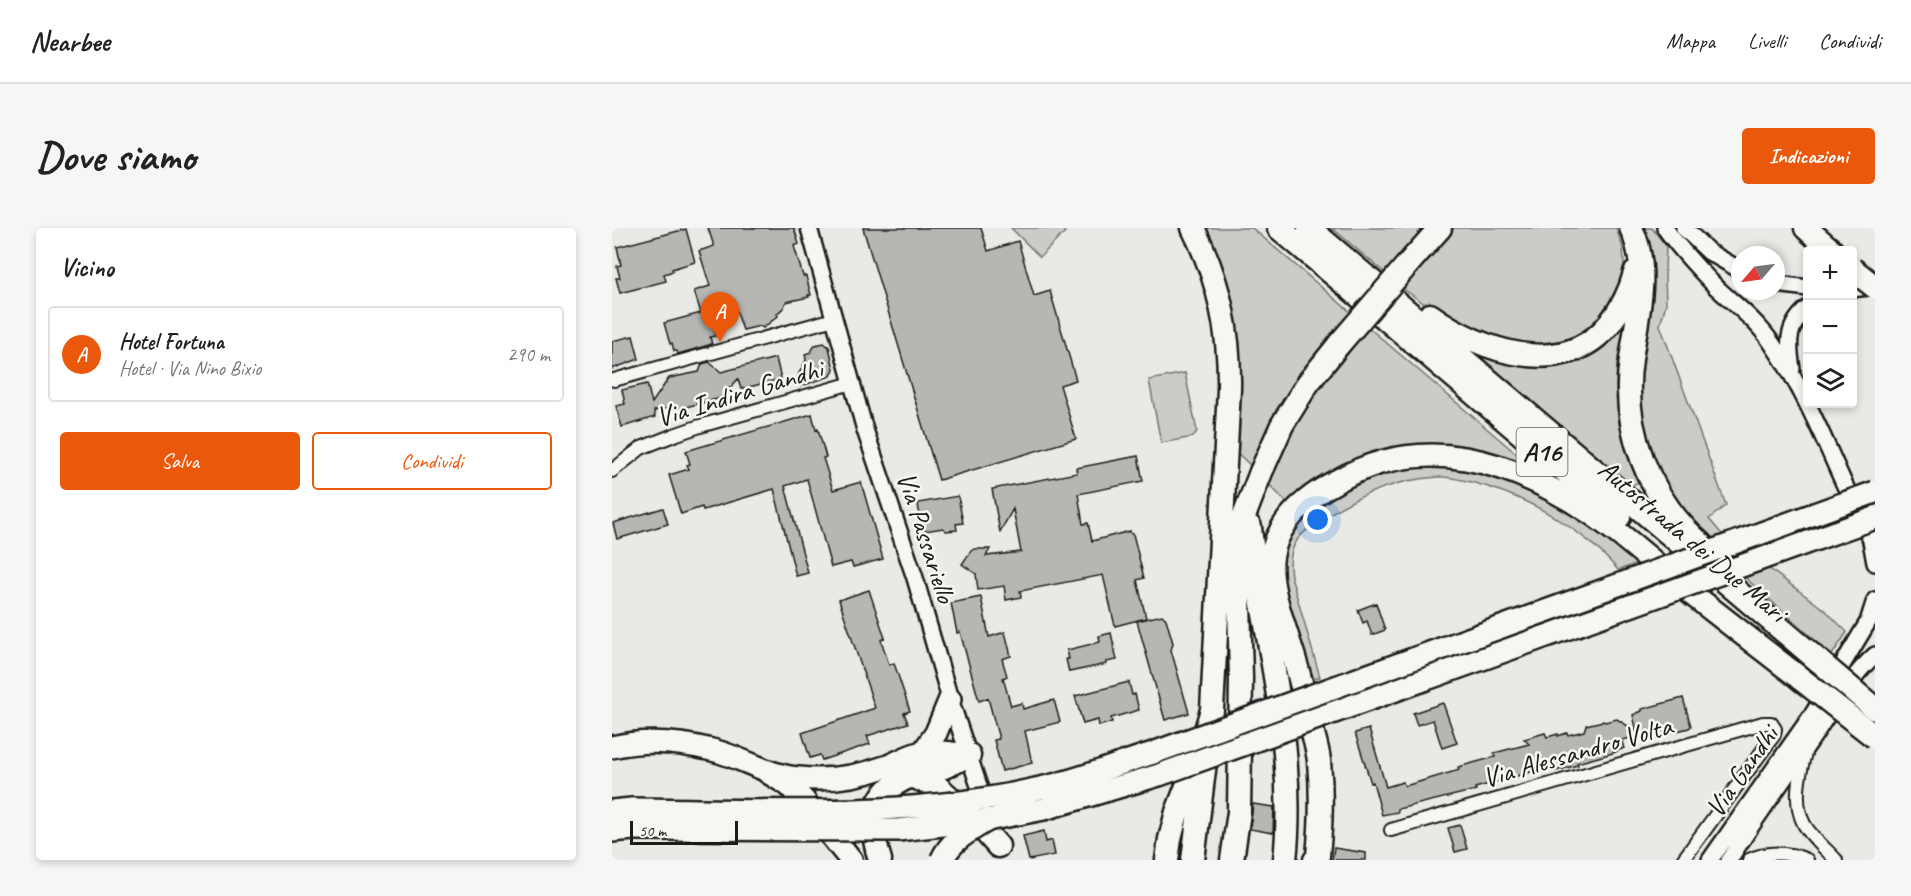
<!DOCTYPE html>
<html lang="it">
<meta charset="utf-8">
<style>
body{margin:0;font-family:Caveat,sans-serif;background:#f6f6f6;color:#222}
.controls{position:absolute;right:18px;top:18px;display:grid;overflow:hidden;border-radius:6px;box-shadow:0 3px 9px #0003}
.controls button{width:54px;height:54px;display:grid;place-items:center;padding:0;border:0;border-bottom:2px solid #e0e0e0;background:#fff;color:#222;font:30px sans-serif}
.compass{position:absolute;left:1119px;top:18px;width:54px;height:54px;border-radius:50%;background:#fff;box-shadow:0 3px 9px #0003;rotate:242deg}
.scale{position:absolute;left:18px;bottom:15px;width:108px;box-sizing:border-box;padding-left:6px;border:3px solid #1c1c1c;border-top:0;font-size:16px;line-height:21px;white-space:nowrap;color:#1c1c1c;-webkit-text-stroke:4px #f6f6f2;paint-order:stroke}
.you{position:absolute;left:706px;top:292px;width:21px;height:21px;margin:-15px;border:4px solid #fff;border-radius:50%;background:#1a73e8;box-shadow:0 0 0 9px #1a73e833}
.badge{display:grid;place-items:center;width:39px;height:39px;border-radius:50%;background:#ea580c;color:#fff;font-size:20px;font-weight:700}
.pin{position:absolute;translate:-50% -50px;filter:drop-shadow(0 2px 3px #0008)}
.pin::after{content:'';position:absolute;top:32px;width:21px;height:18px;background:inherit;clip-path:polygon(0 0,100% 0,50% 100%)}
.list{margin:0;padding:0;list-style:none}
h2{display:flex;justify-content:space-between;align-items:center;height:78px;margin:0;padding:0 24px;font-size:26px}
h2 small{font-size:20px;font-weight:400;color:#767676}
.list li{display:grid;grid-template-columns:39px 1fr auto;gap:18px;align-items:center;box-sizing:border-box;height:96px;margin:0 12px 12px;padding:0 12px;border:2px solid #e0e0e0;border-radius:6px}
.list b{display:block;font-size:22px;white-space:nowrap}
.list p{margin:0;font-size:20px;white-space:nowrap;color:#767676}
.list em{font-size:20px;font-style:normal;color:#767676}
.actions{display:flex;gap:12px;padding:18px 24px}
.actions a{flex:1;padding:14px 0;border:2px solid #ea580c;border-radius:6px;text-align:center;font-size:21px;color:#ea580c}
.actions .main{background:#ea580c;color:#fff}
.icon{flex:none;width:33px;height:33px;fill:none;stroke:currentColor;stroke-width:2;stroke-linecap:round;stroke-linejoin:round}
.map{position:relative;flex:none;width:1263px;height:632px;overflow:hidden;border-radius:6px}
header{display:flex;align-items:center;gap:36px;box-sizing:border-box;height:84px;padding:0 30px;background:#fff;border-bottom:2px solid #e0e0e0}
header strong{font-size:28px}
nav{display:flex;gap:33px;margin-inline-start:auto;font-size:21px}
.intro{display:flex;align-items:center;justify-content:space-between;box-sizing:border-box;height:144px;padding:0 36px}
h1{margin:0;font-size:42px}
.button{padding:15px 27px;border-radius:6px;background:#ea580c;color:#fff;font-size:21px;font-weight:700}
main{display:flex;gap:36px;padding:0 36px}
aside{flex:1;background:#fff;border-radius:6px;box-shadow:0 3px 9px #0003}
.map>svg:first-child{display:block}
</style>
<header>
<strong>Nearbee</strong>
<nav><a>Mappa</a><a>Livelli</a><a>Condividi</a></nav>
</header>
<div class="intro"><h1>Dove siamo</h1><a class="button">Indicazioni</a></div>
<main>
<aside>
<h2>Vicino<small></small></h2>
<ul class="list">
<li><span class="badge">A</span><div><b>Hotel Fortuna</b><p>Hotel · Via Nino Bixio</p></div><em>290 m</em></li>
</ul>
<div class="actions"><a class="main">Salva</a><a>Condividi</a></div>
</aside>
<div class="map">
<svg width="1263" height="632" viewBox="0 0 1263 632">
<rect width="100%" height="100%" fill="#e9e9e5"/>
<filter id="ink" filterUnits="userSpaceOnUse"><feTurbulence type="fractalNoise" baseFrequency=".0167" numOctaves="2"/><feDisplacementMap in="SourceGraphic" scale="12" xChannelSelector="R" yChannelSelector="G"/><feConvolveMatrix kernelMatrix="1 2 1 2 8 2 1 2 1" color-interpolation-filters="sRGB"/></filter>
<g filter="url(#ink)">
<path fill="#cbcbc7" stroke="#747472" stroke-width="1.5" d="M399,0h50l4,4 -25,25z
M590,0h50l280,239v2l-67,-17 -161,38 -17,13 -22,-23 68,-144 -43,54 -39,76 -18,-17z
M720,0h93l-26,30 17,14 38,-44h162l7,20 1,14 -4,29 -22,36 -52,23 -87,-22 -54,-38z
M1026,0h14l14,18 -1,26 1,32 -6,21 66,180 -17,14 11,13 106,79 21,21 -15,23 -135,-120 -57,-87z
M1013,92c1,15 -7,31 -8,47 -4,40 4,78 21,115l-6,4 -152,-128 3,-5 28,9z
M573,145l12,58 -4,6 -32,6 -12,-63z
M836,233l96,33 98,68 -24,8c-37,-43 -92,-74 -147,-88 -10,-2 -22,-6 -32,-5 -41,2 -78,17 -111,38 -27,17 -42,28 -37,61l29,101 -6,2 -31,-78 -7,-24 15,-54 63,-47z"/>
<path fill="#b6b6b3" stroke="#1c1c1c" stroke-width="1.5" d="M96,0h86l5,16 -5,2 9,30h3l5,19h-3l1,2 -23,5 -2,5 -7,7 1,2 -15,12 -3,-2 -17,4 -8,-23 -24,6 5,23 -6,1 2,7 -34,10 -1,-3h-3l-2,-8 -2,1 -6,-21 37,-10 -7,-22 16,-5 -11,-35 15,-5z
M251,0h118l7,23 30,-10 16,55 16,-5 26,89 -16,5 16,54 -137,41z
M74,1l9,33 -23,7 1,2 -9,3 2,7 -46,12 -4,-15h4l-3,-12 4,-1 -4,-18z
M21,108l6,23 -27,10v-28z
M212,115l5,4 5,22 -3,7 -30,10 -3,-11 8,-15 -1,-6 6,-2 4,-7z
M164,130l5,21 -40,10 -3,-10 -17,19 -43,11 -3,-2 -21,4 1,6 -33,10 -6,-21 9,-2 -3,-14 25,-6 5,19 17,-25 30,-6 3,-8 7,-2 12,10z
M200,186l4,16 2,-1 8,28 -3,1 10,32 28,-8 22,77 -30,8 -2,-5 -20,5 -24,-88 -22,7 23,87 -12,3 -22,-87 -71,21 -1,-3 -21,7 -12,-39 20,-6 -2,-4 3,-1 -4,-13z
M526,228l5,25 -65,13 5,30 5,-1 4,18 38,-10 1,3h2l11,44 -7,2 9,38 -31,8 -12,-51 -83,16 1,6 -15,3 -2,-14 -26,4 -2,-16 -14,-10 9,-13 3,-2h16l-4,7 35,-4 -8,-43 -13,23 -8,-43 85,-16 -1,-5z
M346,268l5,27 -7,1 1,6 -11,1 -3,-3 -18,3 -1,-11 -4,-1 -2,-16z
M51,280l5,16 -51,15 -4,-16z
M257,362l16,48 -4,2 8,25 5,-2 16,48 -6,2 4,10 -41,13 3,8 -48,16 -2,-5 -10,3 -8,-25 73,-25 -36,-108z
M369,369l8,40 16,-5 6,24 -9,3 5,17 -4,2 8,28 11,-3 1,6 31,-9 6,22 -35,9 7,32 -30,8 -8,-31 5,-1 -11,-41 -9,3 -19,-69 -3,1 -6,-30z
M764,375l9,27 -13,5 -5,-14 -4,2 -5,-13z
M550,387l4,4 7,24 -2,7 18,63 -24,7 -28,-99z
M499,405l6,27 -11,2 1,2 -38,8 -3,-13h3l-2,-9 33,-8 -1,-6z
M517,454l3,13 3,-1 4,16 -28,8 1,4 -13,4 -1,-6 -15,4 -8,-28z
M1071,470l8,28 -2,2 -40,10 -1,-4 -26,6 2,8 -11,5 -36,10 1,2 -23,6 -1,-4 -27,-6 4,11 -56,16 1,2 -78,19v3l-16,3 -9,-33 -2,1 -16,-50 14,-4 17,58 17,-5 2,4 54,-16 -1,-3 37,-10 -1,-4 35,-9 -5,-5 21,-6 2,4 11,-3v2l9,-3 1,2 16,-4 2,-6 17,-4 2,1 12,-3 20,13 -4,-17 9,-4v-2z
M831,475l14,40 -15,5 -9,-28 -16,5 -4,-12z
M641,576l21,3 -1,26 -23,-4z
M848,597l7,24 -12,3 -7,-24z
M432,603l2,11 6,-2 3,15 -26,5 -6,-24z
M722,620l32,5v7h-34z"/>
<g fill="none" stroke-linecap="round" stroke-linejoin="round">
<g stroke="#1c1c1c" stroke-width="16">
<path id="minor" d="M2,152l220,-61
M0,243l29,-23 33,-13 26,-9 152,-43
M1193,525c-6,22 -12,50 -1,71 7,13 22,25 32,36
M779,602l372,-107h8l4,6 -1,6 -91,125
M1137,632c19,-9 39,-8 58,0"/>
</g>
<g stroke="#1c1c1c" stroke-width="20">
<path id="tertiary" d="M197,0l56,202 50,148 35,121 36,108
M1053,0c15,22 33,40 51,59 19,18 40,33 55,55 45,64 67,138 104,205
M1072,0l25,24 31,18
M1164,56l32,4
M1240,61l23,-3
M1180,141c-4,-25 -6,-43 16,-61
M1259,313l4,22
M1098,632l104,-148 54,-90 7,-22
M1117,632c25,-40 53,-78 80,-117 20,-29 39,-64 66,-88"/>
</g>
<g stroke="#1c1c1c" stroke-width="26">
<path id="trunk" d="M0,519c32,-8 68,-5 100,3 30,7 56,26 87,28 30,3 58,-1 86,-11 12,-4 25,-13 38,-15 14,-2 32,2 46,3
M311,524l13,-19 14,-34
M0,583l20,-2
M0,603l21,-2"/>
</g>
<g stroke="#1c1c1c" stroke-width="27">
<path id="motorway" d="M667,0l340,289
M697,0l511,434
M1019,0c20,41 6,88 0,131 -10,68 17,139 70,185
M1194,0l25,22
M802,29l26,-29
M818,87c50,36 134,66 180,8 12,-15 20,-31 25,-50
M638,299c3,35 11,69 17,104 14,75 26,153 18,229
M156,544l21,13 15,16 47,59
M300,548l27,12 34,30 25,28
M268,632c-12,-37 -10,-69 32,-84 11,-3 22,-4 32,-9 8,-3 17,-8 25,-12
M555,632l3,-21 7,-27 19,-49 16,-53 17,-321c1,-58 -10,-109 -36,-161
M581,632l12,-98
M620,632l7,-48 2,-134 -3,-117 5,-42 18,-47 21,-47 26,-42 32,-40
M703,632l3,-4c3,-31 4,-63 1,-95 -1,-11 -5,-22 -7,-32 -5,-20 -9,-41 -15,-61 -8,-31 -30,-79 -25,-111 5,-36 35,-60 65,-76 86,-49 173,-21 251,30 32,21 60,47 89,71 41,33 83,65 124,97"/>
</g>
<use href="#minor" stroke="#f6f6f2" stroke-width="12"/>
<use href="#tertiary" stroke="#f6f6f2" stroke-width="15"/>
<use href="#trunk" stroke="#f6f6f2" stroke-width="21"/>
<use href="#motorway" stroke="#f6f6f2" stroke-width="22"/>
<g stroke="#1c1c1c" stroke-width="26" stroke-linecap="butt">
<path id="trunk-bridge" d="M20,581c138,1 278,10 413,-22 36,-8 70,-22 105,-33l725,-262
M21,601l265,1 89,-10 57,-11 115,-34 716,-257"/>
</g>
<g stroke="#1c1c1c" stroke-width="27" stroke-linecap="butt">
<path id="motorway-bridge" d="M1240,41l23,18
M728,115l74,-86
M1208,434l55,47
M1189,451l74,58
M330,632c9,-20 27,-29 45,-40"/>
</g>
<use href="#trunk-bridge" stroke="#f6f6f2" stroke-width="21"/>
<use href="#motorway-bridge" stroke="#f6f6f2" stroke-width="22"/>
</g>
</g>
<g text-anchor="middle" stroke-width="5" stroke-linejoin="round" paint-order="stroke">
<rect fill="#f6f6f2" stroke="#5d5d5c" stroke-width="1.5" x="904.5" y="200" width="51" height="48" rx="4.5"/>
<g font-size="27" font-weight="bold" fill="#1c1c1c">
<text x="930" y="233">A16</text>
</g>
<g font-size="28" fill="#1c1c1c" stroke="#f6f6f2">
<text transform="translate(127 164) rotate(-17)" y="10">Via Indira Gandhi</text>
<text transform="translate(315 309) rotate(72)" y="10">Via Passariello</text>
<text transform="translate(1081 312) rotate(40)" y="10">Autostrada dei Due Mari</text>
<text transform="translate(965 523) rotate(-16)" y="10">Via Alessandro Volta</text>
<text transform="translate(1129 543) rotate(-55)" y="10">Via Gandhi</text>
</g>
</g>
</svg>
<div class="controls">
<button>+</button>
<button>−</button>
<button><svg class="icon" aria-label="layers" viewBox="0 0 24 24"><path d="M12 4l9 5-9 5-9-5zM3 14l9 5 9-5"/></svg></button>
</div>
<svg class="compass" viewBox="-18 -18 36 36"><path d="M0-13l5 13h-10z" fill="#e53935"/><path d="M0 13l5-13h-10z" fill="#767676"/></svg>
<div class="scale">50 m</div>
<div class="you"></div>
<div class="pin badge" style="left:108px;top:114px">A</div>
</div>
</main>
